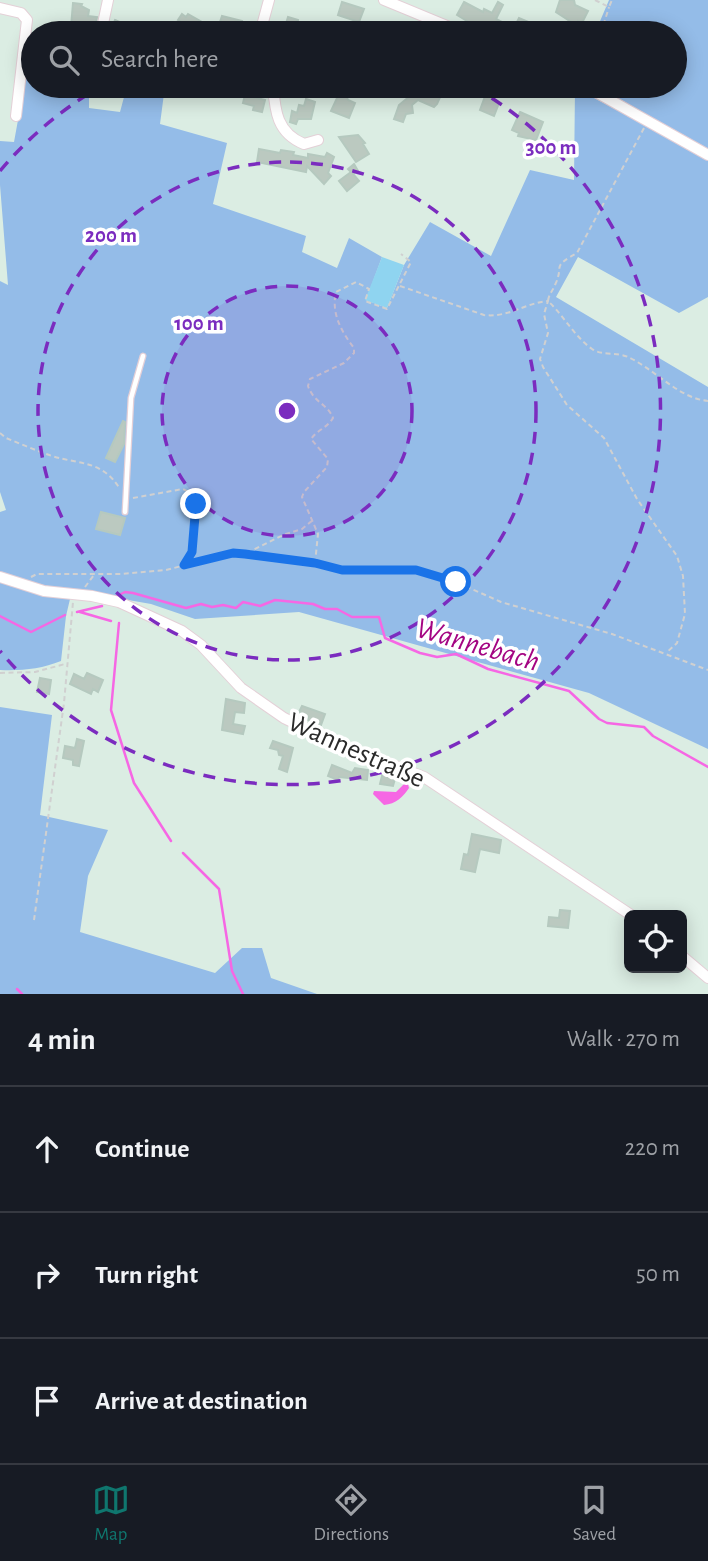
<!DOCTYPE html>
<meta charset="utf-8">
<style>
body{margin:0;font-family:"Alegreya Sans",sans-serif;background:#242831;color:#f1f3f6}
.controls{position:absolute;right:21px;bottom:21px;display:grid;overflow:hidden;border-radius:10px;box-shadow:0 4px 18px #0003}
.controls button{width:63px;height:63px;display:grid;place-items:center;padding:0;border:0;border-bottom:2px solid #363941;background:#171b24;color:#f1f3f6;font:35px sans-serif}
.stop{position:absolute;width:21px;height:21px;margin:-16px;border:5px solid #1a73e8;border-radius:50%;background:#fff}
.stop.end{background:#1a73e8;border-color:#fff;box-shadow:0 2px 7px #0008}
.list{margin:0;padding:0;list-style:none}
h2{display:flex;justify-content:space-between;align-items:center;height:91px;margin:0;padding:0 28px;font-size:30px}
h2 small{font-size:23px;font-weight:400;color:#9ea1a6}
.list li{display:grid;grid-template-columns:46px 1fr auto;gap:21px;align-items:center;box-sizing:border-box;height:126px;padding:0 28px;border-top:2px solid #363941}
.list b{display:block;font-size:26px;white-space:nowrap}
.list em{font-size:23px;font-style:normal;color:#9ea1a6}
.icon{flex:none;width:38px;height:38px;fill:none;stroke:currentColor;stroke-width:2;stroke-linecap:round;stroke-linejoin:round}
.map{position:relative;flex:none;width:708px;height:994px;overflow:hidden}
.search{position:absolute;background:#171b24;box-shadow:0 4px 18px #0003;left:21px;right:21px;top:21px;height:77px;display:flex;align-items:center;gap:18px;box-sizing:border-box;padding:0 24px;border-radius:38px;color:#9ea1a6;font-size:26px}
.sheet{height:469px;background:#171b24}
nav{display:flex;justify-content:space-around;align-items:center;box-sizing:border-box;height:98px;border-top:2px solid #363941;background:#171b24;font-size:19px;color:#9ea1a6}
nav a{display:grid;justify-items:center;gap:4px}
nav .on{color:#0f766e}
.map>svg:first-child{display:block}
</style>
<div class="map">
<svg width="708" height="994" viewBox="0 0 708 994">
<rect width="100%" height="100%" fill="#dbede3"/>
<path fill="#94bce8" d="M609,0h99v297l-29,16 -101,-56 -22,40 152,90v362l-119,-56 -290,-81 -104,7 -44,-15 -131,-23h-17l7,5 60,13 -4,17 -5,45c-20,8 -40,10 -61,9v-158l6,-2 -6,-18v-211l8,4 -8,-100v-44l14,1 12,-66 7,2v8h27l29,8v14l31,4 7,-26h38l-5,38 67,19 -14,61 93,32 -4,16 35,16 12,-30 33,19 -16,43 21,8 17,-43 26,-43 61,34 39,-86 44,10 1,-92 92,48 4,-7 -58,-34 -21,-9h83v-53h-80z
M0,707l52,8 -12,100 68,15 -20,46 -8,56 135,41 27,-25h20l9,30 46,16h-317z"/>
<path fill="#8fd4f0" d="M382,257l22,8 -17,43 -22,-8z"/>
<path fill="#f667e4" d="M407,781l2,7c-6,9 -13,16 -25,17l-11,-11 1,-3 22,1z"/>
<g fill="none" stroke-linecap="round" stroke-linejoin="round">
<path stroke="#f667e4" stroke-width="2.5" d="M115,597l10,-5 8,1 53,15 15,-4 11,3 11,-2 13,3 7,-6 17,4 15,-6 38,4 12,5h12l15,8h27l6,21 35,15 17,4 19,-3 32,15 81,22 30,28 8,4 37,4 9,9 55,31
M77,612l25,-6
M80,612l31,9
M0,616l31,16 34,-17
M119,623l-8,87 23,73 37,58
M183,853l36,36 13,82 11,23
M17,989l5,5"/>
</g>
<path fill="#bbc9c0" stroke="#b5c9bf" stroke-width="2" d="M560,0h14l1,5 13,6 -6,12 -4,-2 -2,4 -20,-13z
M342,2l22,7 -5,13 -21,-7z
M464,2l19,10 1,-3 8,4 6,-11 5,3 -7,14 18,9 5,-10 12,5 -5,10h-27l-15,-7 -2,4 -25,-15z
M73,3l9,1 -1,2 8,4 -1,6 9,1 -2,9 -13,-2 -1,6 -10,-3z
M182,14l4,3 2,-3 21,12 -5,7h-6l-20,-13z
M222,16l20,5 -3,12 -10,-3 -1,3h-8l1,-4 -3,-1z
M288,17l10,3 -2,10 4,3h-30l2,-10 13,4z
M115,20l18,8 -2,5h-12l-8,-3z
M421,87l20,8 -4,9 -3,3 -16,-7 -6,5 1,8 -7,1 -3,8 -9,-3 5,-14z
M487,91l7,3 -3,6 8,3 -5,13 -14,-6z
M245,95l20,5 -3,12 -9,-2 1,-4 -11,-3z
M346,95l2,5 7,3 -6,15 -18,-7 7,-15z
M306,99l9,3 -4,17h-13l-2,5 -6,-2 2,-11 5,2 2,-8 5,1z
M520,112l23,10 -7,18 -18,-4 1,-3 -7,-3z
M358,135l7,8 -2,1 6,10 -13,8 -17,-25z
M259,149l21,4 1,-3 13,2 -1,3 15,3v-4l17,3 2,-4 7,4 -6,16 3,3 -7,8 -17,-18 -1,6 -49,-10z
M354,164l4,7 -5,3 6,7 -12,10 -8,-10 12,-9 -3,-3z
M123,421l2,1 -1,22 -9,18 -9,-4z
M101,512l24,6 -5,17 -24,-6z
M87,673l16,7 -5,12 -5,-3 -2,5 -21,-10 4,-10 10,5z
M40,678l11,2 -2,14 -12,-2z
M226,699l19,4 -1,10 -9,-1 -2,12 12,2 -2,8 -21,-4z
M302,706l23,8 -4,11 -14,-5 1,-3 -9,-5z
M77,739l7,2 -5,25 -6,-1v-5l-10,-2 2,-12 10,2z
M273,741l20,7 -6,24 -8,-3 4,-13 -4,-1 -1,-5 -8,-2z
M332,765l20,8 3,-5 13,2 -1,10 -28,-3 -1,3 -10,-4z
M383,772l13,3 -3,11 -13,-2z
M472,834l29,6 -2,13 -19,-4 -5,23 -14,-3 3,-15 4,1z
M560,910l10,1 -2,17 -20,-2 1,-9 10,1z"/>
<g fill="none" stroke-linecap="round" stroke-linejoin="round">
<g stroke="#e4d0d7" stroke-width="7">
<path id="lane" d="M125,512l6,-114 12,-42"/>
</g>
<g stroke="#e4d0d7" stroke-width="12">
<path id="street" d="M384,0l80,33
M0,8l21,5 6,7 -11,96
M101,33l7,-33
M260,33l9,-33
M273,86c2,25 4,47 31,58l14,-4
M585,86l123,69
M0,577l44,14 48,5 27,6 63,29 19,14 40,43 43,30 52,25 88,34 207,138
M682,956l26,22"/>
</g>
<path stroke="#d0d0d0" stroke-width="2" stroke-dasharray="5 3.5" stroke-linecap="butt" d="M595,0l14,7 3,-7
M601,33l8,-26
M644,128l-67,125c-27,15 -12,11 -22,32 -3,7 -6,9 -7,16 16,15 26,35 44,48 10,7 26,3 36,8 28,13 50,41 80,44
M400,286l84,29c24,3 41,-12 64,-14l-4,13 4,19 -8,26 3,8 24,38 37,33 33,61 40,57 6,20 2,38 -8,29 -11,10
M0,433l6,5c15,6 31,13 46,18 29,9 50,4 68,33
M133,498l50,-9c6,3 10,6 12,12 3,12 -4,52 -10,63
M247,553l36,-18 19,-6 11,-9
M315,563l3,-29 -16,-37 2,-5 23,-25 1,-8 -17,-20c6,-9 16,-11 22,-21 -5,-14 -19,-15 -25,-32l2,-7 34,-16 10,-10v-5c-13,-17 -23,-35 -18,-56l20,-10 13,7 -4,12 22,8 24,-47 -10,-8
M31,577l6,-3h84l45,-4 67,-17 82,10 27,7h75l39,12 45,20 111,32 96,36
M85,587l9,-12
M0,673l35,-1 30,-8
M34,920l30,-217 9,-101"/>
<use href="#lane" stroke="#fff" stroke-width="4.5"/>
<use href="#street" stroke="#fff" stroke-width="10"/>
</g>
<g fill="none" stroke-linecap="round" stroke-linejoin="round">
<path stroke="#1a73e8" stroke-width="9" d="M196,504l-4,48 -8,13 49,-12 12,1 70,9 27,7h74l40,12"/>
</g>
<circle cx="287" cy="411" r="125" fill="#7b2cbf" fill-opacity=".12"/>
<g fill="none" stroke="#7b2cbf" stroke-width="3.5" stroke-dasharray="12 9">
<circle cx="287" cy="411" r="125"/>
<circle cx="287" cy="411" r="249"/>
<path d="M0 171A374 374 0 0 1 100 87M474 87A374 374 0 1 1 0 651"/>
</g>
<g text-anchor="middle" stroke-width="7" stroke-linejoin="round" paint-order="stroke">
<g font-size="28" fill="#2a2a2a" stroke="#fff">
<text transform="translate(357 749) rotate(24)" y="10">Wannestraße</text>
</g>
<g font-size="30" font-style="italic" fill="#a40583" stroke="#fff">
<text transform="translate(478 644) rotate(16)" y="10">Wannebach</text>
</g>
</g>
<circle cx="287" cy="411" r="10" fill="#7b2cbf" stroke="#fff" stroke-width="3.5"/>
<g font-size="21" text-anchor="middle" font-weight="bold" fill="#7b2cbf" stroke="#fff" stroke-width="7" stroke-linejoin="round" paint-order="stroke">
<text x="551" y="154">300 m</text>
<text x="111" y="242">200 m</text>
<text x="199" y="330">100 m</text>
</g>
</svg>
<div class="controls">
<button><svg class="icon" aria-label="locate" viewBox="0 0 24 24"><circle cx="12" cy="12" r="6"/><path d="M12 2v4M12 18v4M2 12h4M18 12h4"/></svg></button>
</div>
<div class="stop" style="left:456px;top:582px"></div>
<div class="stop end" style="left:196px;top:504px"></div>
<div class="search"><svg class="icon" aria-label="search" viewBox="0 0 24 24"><circle cx="10" cy="10" r="6"/><path d="M15 15l6 6"/></svg>Search here</div>
</div>
<section class="sheet">
<h2>4 min<small>Walk · 270 m</small></h2>
<ul class="list">
<li><svg class="icon" aria-label="ahead" viewBox="0 0 24 24"><path d="M12 20V5M6 11l6-6 6 6"/></svg><div><b>Continue</b></div><em>220 m</em></li>
<li><svg class="icon" aria-label="right" viewBox="0 0 24 24"><path d="M7 20v-9h11M14 6l5 5-5 5"/></svg><div><b>Turn right</b></div><em>50 m</em></li>
<li><svg class="icon" aria-label="arrive" viewBox="0 0 24 24"><path d="M6 21V4h12l-3 4 3 4H6"/></svg><div><b>Arrive at destination</b></div></li>
</ul>
</section>
<nav>
<a class="on"><svg class="icon" aria-label="map" viewBox="0 0 24 24"><path d="M3 6l6-2 6 2 6-2v14l-6 2-6-2-6 2zM9 4v14M15 6v14"/></svg>Map</a>
<a><svg class="icon" aria-label="directions" viewBox="0 0 24 24"><path d="M12 3l9 9-9 9-9-9zM9 14v-3h6M13 9l2 2-2 2"/></svg>Directions</a>
<a><svg class="icon" aria-label="saved" viewBox="0 0 24 24"><path d="M7 4h10v16l-5-4-5 4z"/></svg>Saved</a>
</nav>
